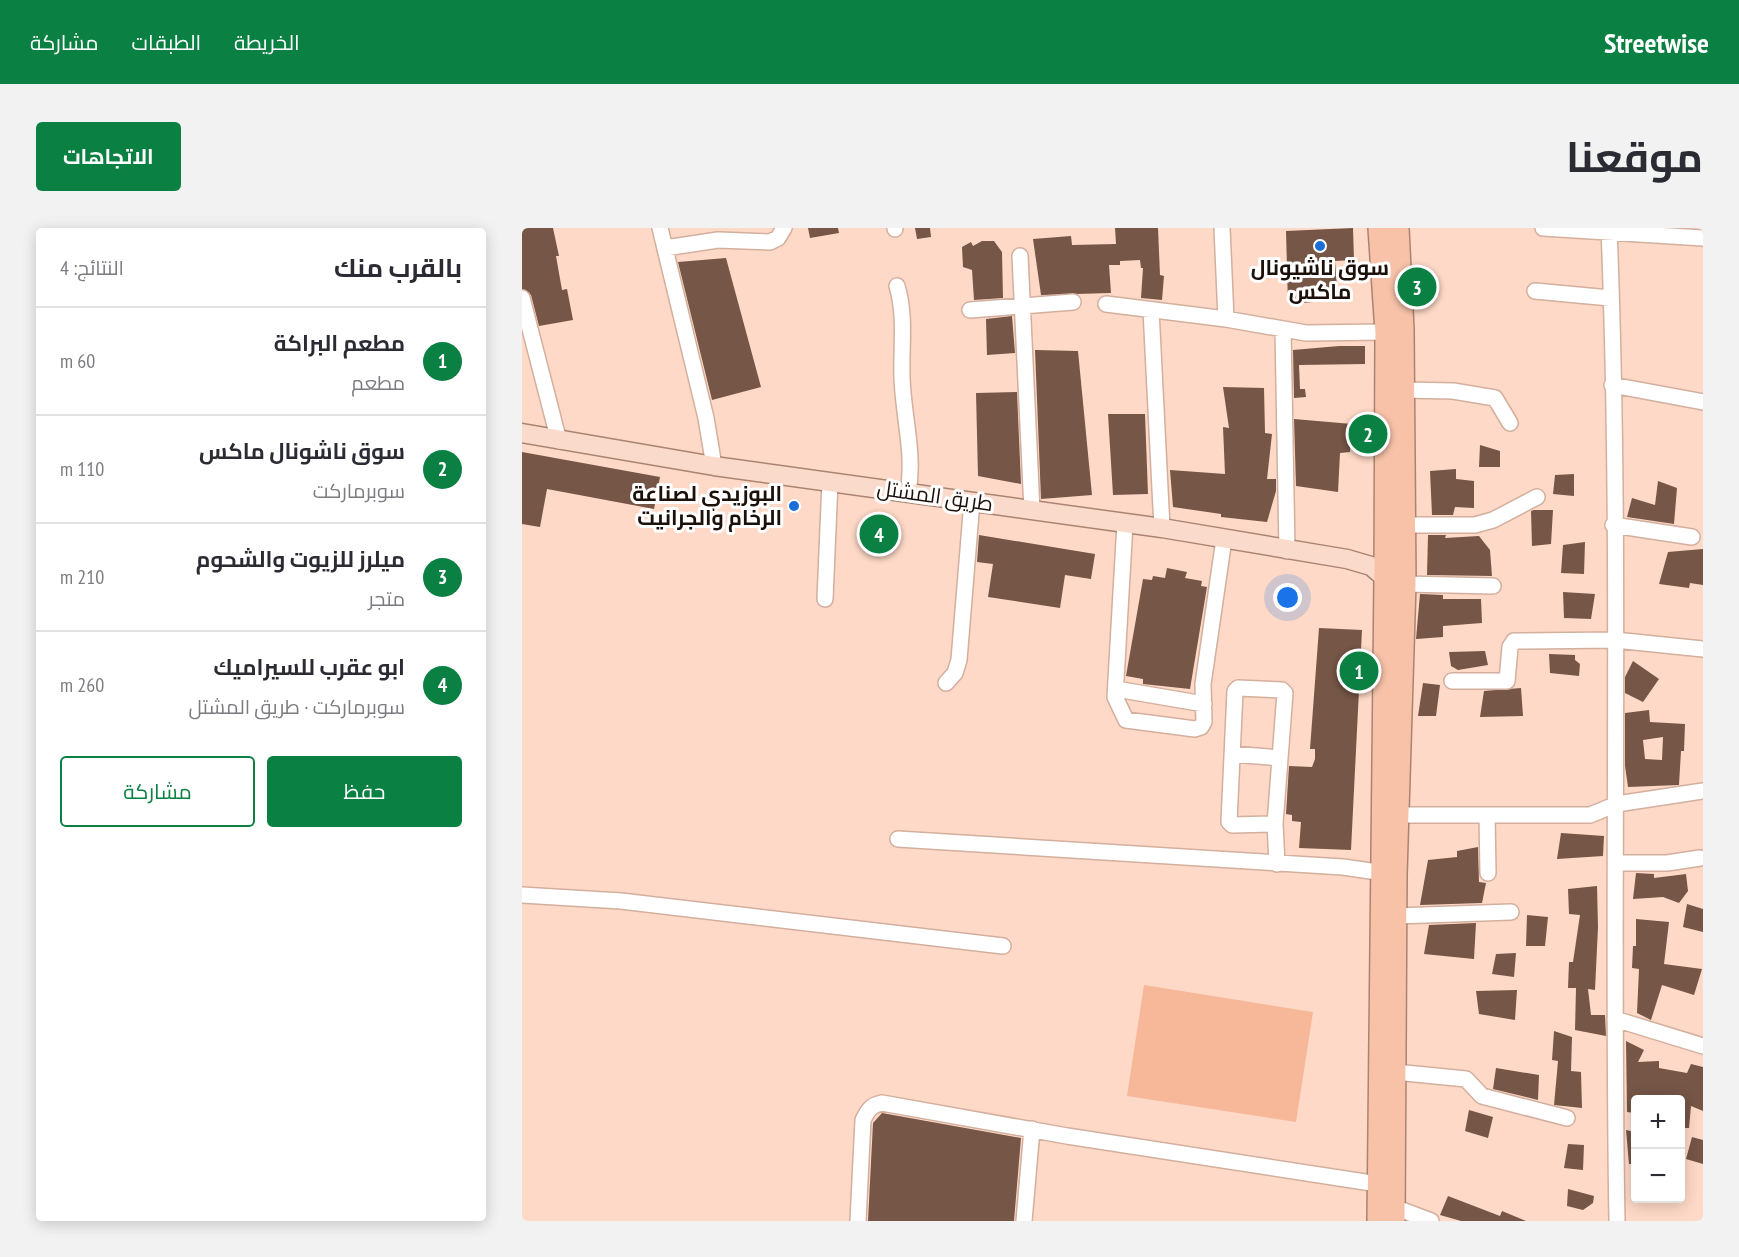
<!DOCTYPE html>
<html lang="ar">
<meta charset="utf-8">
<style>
body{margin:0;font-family:"PT Sans Narrow",Cairo,sans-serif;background:#f2f2f3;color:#2b2b33;direction:rtl}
.controls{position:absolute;right:18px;bottom:18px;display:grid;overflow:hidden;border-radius:6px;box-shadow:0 3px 15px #0003}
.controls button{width:54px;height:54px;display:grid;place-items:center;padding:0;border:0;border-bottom:2px solid #e1e1e2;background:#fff;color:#2b2b33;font:30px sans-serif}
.you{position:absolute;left:766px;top:370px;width:21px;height:21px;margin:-15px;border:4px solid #fff;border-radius:50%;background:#1a73e8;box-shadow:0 0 0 9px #1a73e833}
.badge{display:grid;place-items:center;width:39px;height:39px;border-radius:50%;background:#0b8043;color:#fff;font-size:20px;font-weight:700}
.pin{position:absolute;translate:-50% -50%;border:3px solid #fff;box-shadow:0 2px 6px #0006}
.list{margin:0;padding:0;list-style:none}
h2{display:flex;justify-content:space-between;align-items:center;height:78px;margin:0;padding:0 24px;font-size:26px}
h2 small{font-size:20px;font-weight:400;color:#7c7c81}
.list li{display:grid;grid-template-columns:39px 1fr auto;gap:18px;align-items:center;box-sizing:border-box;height:108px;padding:0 24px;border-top:2px solid #e1e1e2}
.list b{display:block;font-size:22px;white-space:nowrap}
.list p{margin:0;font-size:20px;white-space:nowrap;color:#7c7c81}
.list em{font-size:20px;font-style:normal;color:#7c7c81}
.actions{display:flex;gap:12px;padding:18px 24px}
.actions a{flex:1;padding:14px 0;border:2px solid #0b8043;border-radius:6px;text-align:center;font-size:21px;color:#0b8043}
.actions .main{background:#0b8043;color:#fff}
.map{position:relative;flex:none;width:1181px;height:993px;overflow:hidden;direction:ltr;border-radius:6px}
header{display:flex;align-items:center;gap:36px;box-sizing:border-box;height:84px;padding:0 30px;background:#0b8043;color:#fff}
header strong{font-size:28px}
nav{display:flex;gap:33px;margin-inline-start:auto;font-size:21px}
.intro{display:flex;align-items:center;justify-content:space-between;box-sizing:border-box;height:144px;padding:0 36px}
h1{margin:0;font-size:42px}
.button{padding:15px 27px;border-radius:6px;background:#0b8043;color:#fff;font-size:21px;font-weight:700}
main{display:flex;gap:36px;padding:0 36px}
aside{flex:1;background:#fff;border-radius:6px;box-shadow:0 3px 15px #0003}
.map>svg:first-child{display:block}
</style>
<header>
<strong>Streetwise</strong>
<nav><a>الخريطة</a><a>الطبقات</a><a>مشاركة</a></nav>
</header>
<div class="intro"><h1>موقعنا</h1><a class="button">الاتجاهات</a></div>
<main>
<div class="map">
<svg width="1181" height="993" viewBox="0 0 1181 993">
<rect width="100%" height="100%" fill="#fed9c7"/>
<path fill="#f6b899" d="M622,757l169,27 -17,110 -169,-26z"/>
<path fill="#755647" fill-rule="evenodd" d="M0,0h31l6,28h-3l6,34 5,-1 6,31 -34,6 -8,-31 -9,-6z
M286,0h30l1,5 -29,5z
M393,0h15l1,9 -14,2z
M593,0h43l2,47 4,1 -2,24 -21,-2 2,-30h-2l-1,-8 -20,1v4h-11l2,28 -70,2 -8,-56 38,-3 1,9 44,-1z
M831,0l1,32 -19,1 3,39 -50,4 -2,-73z
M460,13h12l8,11 1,46 -29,2 -2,-30 -9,-3 -1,-20 9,-5 2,4z
M204,30l35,129 -49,13 -34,-138z
M490,88l3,37 -28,2 -1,-36z
M817,118h26v18l-66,1 1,24h5l1,8 -12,1 -1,-48z
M513,122l43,1 14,144 -51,4z
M701,159l41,1 1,45 7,1 -5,45h9v12l-9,31 -46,-5v-3l-48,-7 -3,-37 55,4 -2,-47 6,1z
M495,164l4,92 -43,-8 -2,-83z
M586,186h37l3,80 -35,1z
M772,191l58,5 -2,28 -10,1 -2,39 -42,-6z
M958,217l20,6v16h-21z
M0,224l138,25 -6,32 -107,-20 -7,38 -18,-3z
M934,241v10l18,2v27l-19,-1 -2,8h-21l-2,-44z
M1052,246v22l-21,-2 2,-19z
M1136,253l19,7 -3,36 -47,-7 5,-19 23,7z
M1012,282h19l-2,34 -19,2 -1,-35z
M457,307l116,19 -4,25 -26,-4 -5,33 -72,-11 5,-33 -16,-2z
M906,307h18l-1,3 34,-2 11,14 2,26 -65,-1z
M1063,314l-1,32 -23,-1 2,-28z
M1181,321v36l-13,-2 -1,5 -30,-4 9,-32z
M645,340l20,4 -2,6 17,3 -1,5 6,1 -17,102 -47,-5v-5l-17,-3 17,-97 9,1 1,-4 12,2z
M1041,364l32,2 -4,25 -27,-1z
M898,366l23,1v4h38l1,24 -39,3v11l-27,2z
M797,400l43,2 -11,220 -52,-2 2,-26 -9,-1v-6l-6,-1 3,-48 23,1 3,-8v-10h-5z
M963,423l3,14 -30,5 -7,-4 -2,-14z
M1027,426l26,1v5l5,4 -1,12 -29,-3z
M1111,433l26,18 -16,23 -18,-9v-16z
M901,455l17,2 -4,31h-18z
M999,460l2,28 -43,1 4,-26z
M1127,482l1,12 35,2 -1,27h-3l-2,34 -51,2 -3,-21v-53zM1141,509l-1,23 -17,-1 -2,-19z
M1039,605l43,3 -1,20 -46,3z
M956,619l1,35 7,1 -4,20 -62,2 8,-45 29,-3v-6z
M1114,645l18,1v4l32,-4 2,17 -9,12 -16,-6 -30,2z
M1075,658l1,41 -3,63 -7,-1 3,26h14l1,21 -31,-6 1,-42h-8l1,-26h4l7,-47 -11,-1 -1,-25z
M1165,676l16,5v23l-20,-5z
M1005,687l21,2 -3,29h-19z
M1114,691l33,3 -5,42 38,5 -8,26 -32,-10 -11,35 -14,-7 2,-44 -7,-1 1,-22h3z
M954,695l-2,36 -50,-5 5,-29z
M994,725l-2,24 -22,-3 4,-20z
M995,762l-2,30 -36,-6 -3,-23z
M1032,803l18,6 -1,34 10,1 1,36 -28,-3 4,-44 -6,-1z
M1104,813l18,9 -6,12 21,-1v7l28,5 4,-9 12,3v44l-12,-5 -2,22h-9l-1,-30 -22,-2v4h-22v13l-8,-1z
M974,840l43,7 -1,25 -45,-11z
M947,882l24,7 -5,21 -23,-7z
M360,885l139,25 -7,83h-146l5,-98z
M1104,902l9,2v32h-6z
M1170,909l11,3v24l-17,-5z
M1046,916l16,1 -1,25 -19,-2z
M1046,961l26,7 -1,7 -10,7 -16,-4z
M926,968l52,20 2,-5 24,10h-65l-21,-6z"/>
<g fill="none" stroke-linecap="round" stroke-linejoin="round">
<g stroke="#d3af9e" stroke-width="18">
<path id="minor" d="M138,0l46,190 8,48
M373,0v1
M700,0l4,91
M1021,0l160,10
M1087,0c13,331 2,662 8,993
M143,20l53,-8 52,2 8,-4 6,-10
M498,28l12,254
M375,58c9,30 4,60 5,91 1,38 13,78 6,115
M1013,63l75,7
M0,70l37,143
M584,76l120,15 80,14 80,-1
M448,82l103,-8
M629,82l11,218
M761,101l4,222
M1090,157l91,17
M881,162l50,1 42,7 15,25
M603,295l-10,174 11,23 69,9 6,-2 3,-5 -1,-38 21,-145
M881,297h72l18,-5 44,-23
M1091,297l79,12
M883,356l88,2
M303,371l5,-118
M930,453h55l3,-34 4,-6 101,-1 88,9
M424,455l9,-10 4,-13 13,-159
M594,461l88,15
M710,526l48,4
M876,587h192l27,-11 86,-13
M965,587l1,58
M753,596l-43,1 -3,-3 6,-131 3,-3 44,2 3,3 -10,131 2,40
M376,611l445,28 48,7
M1094,635h51l33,-5
M0,667l99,6 382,45
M874,688l115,-4
M1093,791l88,27
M873,844l71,7 16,17 85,22
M872,979l37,14
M336,993l5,-101c5,-10 8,-15 19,-17l185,33 311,48
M502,993l8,-92"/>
</g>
<g stroke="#aa8471" stroke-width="21">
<path id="major" d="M0,205l192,33 448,62 185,31 24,7 14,12"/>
</g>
<g stroke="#aa8471" stroke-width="24">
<path id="highway" d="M856,993l7,-643 1,-246 -7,-104
M872,993l2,-346 9,-291 -2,-255 -5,-101"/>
</g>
<use href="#minor" stroke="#fff" stroke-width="15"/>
<use href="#major" stroke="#fadacb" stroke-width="18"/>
<use href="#highway" stroke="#f7c2a8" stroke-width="21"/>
</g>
<g fill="#1b6dd7" stroke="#fff" stroke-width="2">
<circle cx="798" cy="18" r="6"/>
<circle cx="272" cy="278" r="6"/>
</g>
<g text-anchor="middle" stroke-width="6" stroke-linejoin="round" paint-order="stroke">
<g font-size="21" font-weight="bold" fill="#1c100a" stroke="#fff">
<text x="798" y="47">سوق ناشيونال<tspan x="798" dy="24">ماكس</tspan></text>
<text x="260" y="273" text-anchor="end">البوزيدي لصناعة<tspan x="260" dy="24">الرخام والجرانيت</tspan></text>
</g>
<g font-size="21" fill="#1c100a" stroke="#fff">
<text transform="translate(413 268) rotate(8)" y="7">طريق المشتل</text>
</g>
</g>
</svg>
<div class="controls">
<button>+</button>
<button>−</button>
</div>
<div class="you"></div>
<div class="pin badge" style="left:837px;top:443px">1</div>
<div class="pin badge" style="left:846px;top:206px">2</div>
<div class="pin badge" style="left:895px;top:59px">3</div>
<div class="pin badge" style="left:357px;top:306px">4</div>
</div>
<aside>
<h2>بالقرب منك<small>النتائج: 4</small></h2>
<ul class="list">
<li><span class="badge">1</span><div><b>مطعم البراكة</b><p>مطعم</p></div><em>60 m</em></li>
<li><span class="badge">2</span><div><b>سوق ناشونال ماكس</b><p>سوبرماركت</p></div><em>110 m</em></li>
<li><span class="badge">3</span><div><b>ميلرز للزيوت والشحوم</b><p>متجر</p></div><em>210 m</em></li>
<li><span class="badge">4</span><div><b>ابو عقرب للسيراميك</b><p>سوبرماركت · طريق المشتل</p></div><em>260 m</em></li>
</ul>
<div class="actions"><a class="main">حفظ</a><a>مشاركة</a></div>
</aside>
</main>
